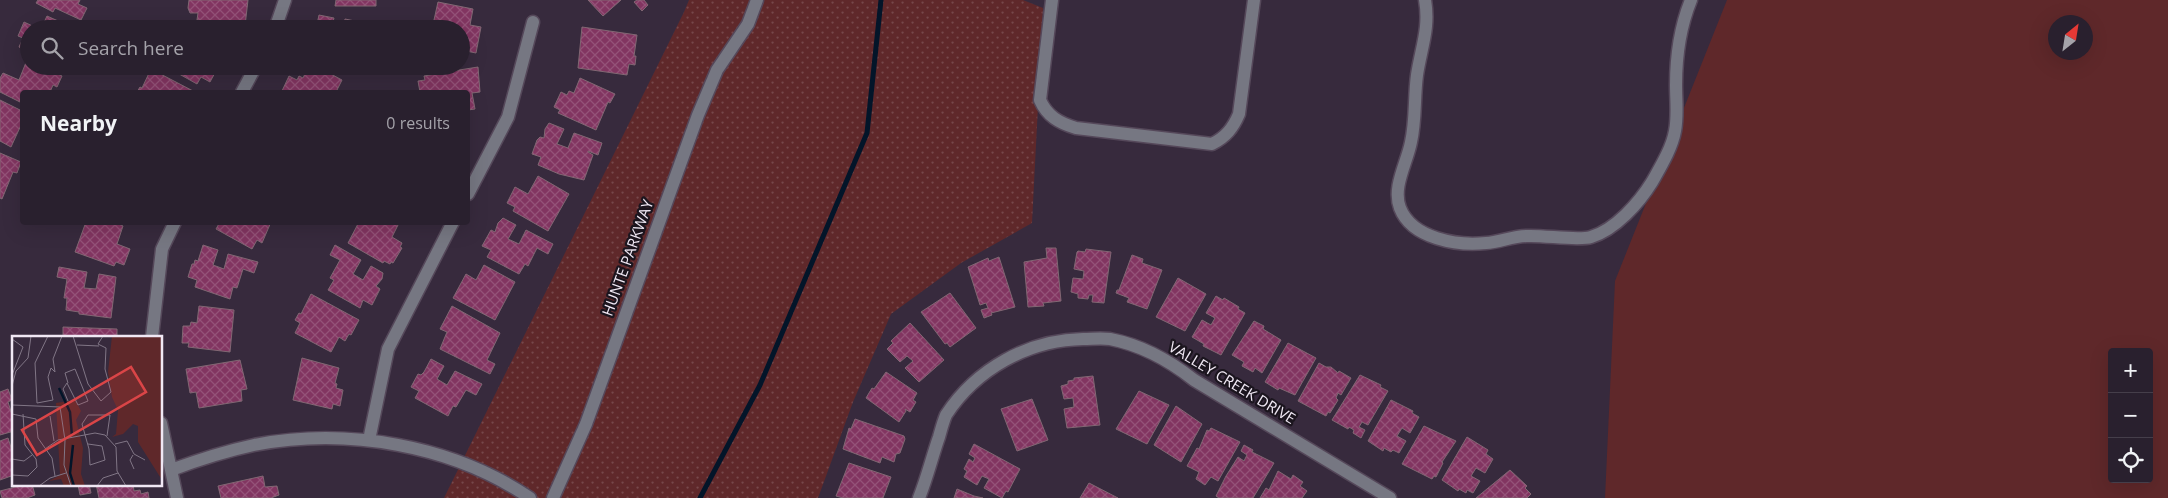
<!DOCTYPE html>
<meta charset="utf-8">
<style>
body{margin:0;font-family:"Open Sans",sans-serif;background:#352d3a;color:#f1f3f6}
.controls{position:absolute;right:15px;bottom:15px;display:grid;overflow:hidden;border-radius:5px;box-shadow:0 5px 20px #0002}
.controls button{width:45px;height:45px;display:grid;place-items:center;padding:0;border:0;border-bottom:1px solid #453e4a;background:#29202e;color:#f1f3f6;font:25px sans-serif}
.compass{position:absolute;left:2048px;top:15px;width:45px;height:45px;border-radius:50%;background:#29202e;box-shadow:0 5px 20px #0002;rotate:30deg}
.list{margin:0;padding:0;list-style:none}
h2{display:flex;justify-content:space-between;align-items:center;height:65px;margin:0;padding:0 20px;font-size:21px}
h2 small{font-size:16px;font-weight:400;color:#a5a3aa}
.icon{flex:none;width:28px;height:28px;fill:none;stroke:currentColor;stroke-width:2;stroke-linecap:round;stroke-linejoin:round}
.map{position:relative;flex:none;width:2168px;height:498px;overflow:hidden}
.search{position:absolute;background:#29202e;box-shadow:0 5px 20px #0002;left:20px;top:20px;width:450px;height:55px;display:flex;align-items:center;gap:12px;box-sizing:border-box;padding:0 18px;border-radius:28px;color:#a5a3aa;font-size:19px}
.panel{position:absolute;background:#29202e;box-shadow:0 5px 20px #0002;left:20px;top:90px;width:450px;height:135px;border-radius:5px}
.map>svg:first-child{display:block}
</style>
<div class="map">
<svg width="2168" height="498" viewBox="0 0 2168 498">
<defs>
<pattern id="park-dots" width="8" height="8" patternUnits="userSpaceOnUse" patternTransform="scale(1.25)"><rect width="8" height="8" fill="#5f282a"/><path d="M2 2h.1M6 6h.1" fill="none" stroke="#76474a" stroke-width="1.8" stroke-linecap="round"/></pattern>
<pattern id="building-cross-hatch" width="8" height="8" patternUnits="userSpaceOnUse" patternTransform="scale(1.25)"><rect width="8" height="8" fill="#823561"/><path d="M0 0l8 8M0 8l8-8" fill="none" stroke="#945278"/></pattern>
</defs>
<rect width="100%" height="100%" fill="#372a3d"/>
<path fill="#5f282a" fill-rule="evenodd" d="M1727,0h441v498h-563l10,-217zM2056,22h30v30h-30zM2112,352h37v127h-37z"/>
<path fill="url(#park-dots)" d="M689,0h334l20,8 -11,215 -71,40 -70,51 -38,88 -35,96h-374l240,-486z"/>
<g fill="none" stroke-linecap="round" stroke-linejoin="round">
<path stroke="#031529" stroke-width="5" d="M700,498l60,-113 107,-252 14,-133"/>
</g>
<path fill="url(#building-cross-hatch)" stroke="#816773" d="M38,0h42l-2,4 9,4 -6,12 -26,-12 -2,4 -17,-9z
M189,0h59l-3,26 -48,-6 1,-7h-8l-2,-5z
M336,0h40v6h-41z
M588,0h33l-18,16z
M637,0h7l4,5 -6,6 -8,-9z
M438,2l35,7 -3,16 11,2 -5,26 -15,-3v-21h-29z
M319,15l15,3 -3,11h-15z
M47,16l29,13h-35z
M345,19l30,6 -1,4h-31z
M24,22l15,7h-10v23l-10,-5 4,-9 -5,-2z
M582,27l55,8 -3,21h2l-1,9 -6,-1 -2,11 -49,-7z
M27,60l2,6h10l23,10 -5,11 -4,-2 -3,7h-28v11l-22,-11v-14l3,-5 16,7z
M165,66h49l3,3 -7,13 -9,-5 -4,7z
M309,66h7l26,14 -6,12 -54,-1 7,-15 8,4 2,-4 4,2z
M478,67l2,25 -8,1 3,16 -7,1v-18h-48l-2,-11 7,-1 -1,-4 23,-4v-2l6,-1v2z
M151,69l44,23h-58l3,-5 2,1z
M580,78l35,16 -5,9 -2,-1 -12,28 -38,-17 2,-3 -6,-3 7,-15 6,3 2,-4 5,2z
M0,100l22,11v12l-11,24 -11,-6z
M549,123l15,6 -7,15 11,4 6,-15 28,10 -4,12 -10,-4v1l5,3 -9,25 -25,-6 -21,-9 3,-8 -9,-3 5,-14 3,-3 4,1 1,-9z
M0,153l21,9 -4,11 -4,-1 -11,27 -2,-1z
M538,176l31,18 -21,37 -35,-20 2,-4 -8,-4 8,-16 13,7z
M503,218l13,7 -8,14 11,5 7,-14 27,14 -5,10 -11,-6 -9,18 -3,-2 -6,10 -32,-17 4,-7 -9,-4 9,-16 4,2 3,-9z
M86,222h28l9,4 -6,18 13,5 -6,16 -8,-3 -2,4 -39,-14z
M220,222h51l-9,21 -5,-3 -5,9 -36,-20z
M359,222l40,1 -7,14 10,6 -2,4 2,1 -9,15 -2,-1 -1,2 -6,-3 -1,2 -35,-20z
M203,245l15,5 -5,15 11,4 4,-15 30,8 -4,11 -11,-4 -6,19 -4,-1 -3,12 -35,-12 2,-7 -9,-3 4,-13h2l1,-4 3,1z
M335,245l26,15 -8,14 10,6 8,-14 12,7 -1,6 -6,7 4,3 -8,16 -9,-5 -3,8 -32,-18 6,-10 -4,-2 10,-18 -10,-5z
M1046,248h10l5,53 -18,2 1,3 -16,1 -4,-45 23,-4z
M1086,249l25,3 -7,51 -12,-1 1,-7h-4l-1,4 -10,-1v-4l-7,-2 2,-14 10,1 1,-8 -10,-2 3,-17 1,-1 7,1z
M1132,255l11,4 -1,4 20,7 -15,39 -20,-7 2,-4 -13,-5 1,-3h2z
M999,257l16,50 -24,6 1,2 -8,3 -3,-8 7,-2 -2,-5 -6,2 -12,-38 20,-9 1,3z
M484,265l31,17 -20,38 -42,-22 13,-24 10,6z
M59,267l28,5 -3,16 12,1 3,-15 17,3 -5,41 -32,-4v-2l-13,-2 1,-12h-3l3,-19 -10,-2z
M1178,278l28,16 -21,37 -29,-14z
M950,293l26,35 -26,19 -3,-4 -2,1 -24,-32z
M311,294l48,26 -8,15 -2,-1 -4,7 -6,-4 -8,15 -36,-19 5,-10 -5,-3 4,-7 2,1z
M1216,296l7,4 1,-2 15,9 -1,2 7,4 -24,42 -18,-9 1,-2 -12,-7 10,-17 9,5 4,-7 -9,-5z
M199,306l35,4 -4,42 -42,-5 1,-4h-7l1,-17h7l1,-4 6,1z
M452,306l48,27 -13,27 8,4 -5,10 -50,-25 7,-17 -7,-3z
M1254,321l10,5 -1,3 18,11 -19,33 -7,-5 -2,4 -11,-6 2,-4 -12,-7z
M910,323l34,37 -25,22 -14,-14 8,-7 -6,-5 -7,6 -13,-13 6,-6 -2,-2z
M63,327l54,2v8h-54z
M1288,343l28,15 -21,37 -16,-7 -1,2 -13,-8z
M302,358l37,10 -4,15 2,1 -1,4 7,2 -3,16 -7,-2 -1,5 -39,-9z
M431,359l13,7 -7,13 10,6 8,-14 27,13 -6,11 -10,-5 -10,17 -3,-1 -5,10 -33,-18 4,-7 -8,-4 7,-13 3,1 3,-3z
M240,360l7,29 -6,1 1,11 -43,7 -3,-16 -6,1 -4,-24z
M1319,363l7,4h5l7,6 1,-2 12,7 -10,17 -3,-2 -2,5 2,2 -8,13 -2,-1 -2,4 -28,-15z
M886,372l31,21 -4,7 3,2 -6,10 -5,-3 1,2 -7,11 -33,-24 6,-10 2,1z
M1360,375l21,10 -1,2 8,4 -20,34 -6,-3 -3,5 6,3 -4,8 -8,-5 1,-3 -5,-3 -1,2 -16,-9z
M1093,376l7,49 -33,3 -3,-19 10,-2 -1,-9 -9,1 -3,-13 7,-2v-3l6,-1v-2z
M8,389l4,11 -4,2 6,19v10l-14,4v-43z
M1139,391l30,14 -22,39 -31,-15z
M1032,399l16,41 -31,11 -16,-42z
M1391,400l22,11 -1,2 7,4 -9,16 -8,-5 -5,8 9,5 -7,12 -6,-3 -2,2 -7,-4 -1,3 -15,-10z
M1176,406l26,18 -21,38 -27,-17z
M855,419l49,17 1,3 -5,14 -4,1 -2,8 -12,-5 -2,6 -37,-14 6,-21 2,1z
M1424,426l32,15 -14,21 1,1 -7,14 -2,-1 -2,3 -30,-15z
M1211,428l29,14 -22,39 -7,-4 -6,8 -9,-6 3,-7 -12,-6 10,-18 2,1 8,-19 2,1z
M1467,437l21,13 -2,4 7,5 -8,14 -9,-5 -5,8 9,5 -7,12 -6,-3 -1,3 -7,-4 -1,2 -16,-11z
M8,438l6,19v18l-14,5v-39z
M974,444l46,25 -12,23 -2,-1 -4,7 -18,-10 5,-9 -7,-3 -5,9 -13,-8 3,-6 -3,-2 5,-10 4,3 2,-4 -6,-4z
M1244,445l9,5 -1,2 22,11 -21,35h-34l-3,-2 10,-20 12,-19 6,4 3,-6 -6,-4z
M849,463l42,14 -8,21h-40l-7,-2z
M1510,470l17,16 -2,2 6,6 -4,4h-51z
M1278,471l13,8 2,-4 10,7 -3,4 7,5 -5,7h-42l6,-10 3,2z
M263,476l2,11 12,-1 2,9 -8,3h-50l-3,-12z
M1089,483l29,15h-38z
M27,484h5l3,11 -8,3h-25l-2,-7z
M89,484l2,9 -11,2 -2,-10z
M96,484h37l1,7 6,-1 1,4 7,-2 1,6h-50z
M957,489l17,7 9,2h-29z"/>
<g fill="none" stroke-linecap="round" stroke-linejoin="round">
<g stroke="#55485a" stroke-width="15">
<path id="minor" d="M1052,0l-12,100c7,16 19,23 36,28l136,16c14,-7 21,-16 27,-30l15,-114
M1425,0c5,28 -4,48 -8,75 -3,22 -1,45 -6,67 -4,21 -19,45 -11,66 12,31 58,38 86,35 14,-1 27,-7 41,-7 17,-1 51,5 64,1 24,-7 48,-34 61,-55 9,-16 20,-34 23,-51 3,-15 1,-31 1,-46 0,-29 4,-58 15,-85
M275,29l10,-29
M242,92l14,-26
M468,194l40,-77 25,-95
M152,337l10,-88 13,-27
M161,423l16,75
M369,440l19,-91 65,-127
M171,470c27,-10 55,-19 83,-25 93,-18 198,0 276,53
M553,498l33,-74 112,-309 19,-45 31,-46 9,-24
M919,498c8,-20 13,-41 20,-61 2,-7 4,-15 7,-22 30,-46 82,-75 137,-76 9,0 18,-1 27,0 31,6 60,22 84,41l196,118"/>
</g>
<use href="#minor" stroke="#767782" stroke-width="12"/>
</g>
<g text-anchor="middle" stroke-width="4.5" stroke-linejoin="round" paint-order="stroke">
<g font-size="15" fill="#f0e8f4" stroke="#1b151e">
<text transform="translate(628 258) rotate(-70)" y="5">HUNTE PARKWAY</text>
<text transform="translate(1232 383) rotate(31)" y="5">VALLEY CREEK DRIVE</text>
</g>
</g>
<g transform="translate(12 336)">
<rect width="150" height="150" fill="#372a3d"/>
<path d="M100,0h50v144l-24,-38v-16l-5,-2 -10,10 -11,3 4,-3 2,-24 -6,-13 -4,-25z" fill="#5f282a"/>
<path d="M63,64l6,11 -5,9 7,28 -2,26 4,12h-21l-3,-7 -12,2 11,-6 -4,-72z" fill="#5f282a"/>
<path fill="none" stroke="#031529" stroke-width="2.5" d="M47,52l11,24 2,24M61,109l-3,28 4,13"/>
<path fill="none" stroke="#817686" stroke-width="1" d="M36,0l-13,27 2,40 16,-3 -5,-23 3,-9 4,4 -2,-13 9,-23M61,0l15,48 13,17 10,-9 -6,-23 1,-21 -8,-4 5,-8M0,3l11,8 -11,28M65,9l22,1M0,50l4,-15 12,-13 3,-22M56,65l-5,-12 4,-6 11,22 10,-4 -13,-32 -10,4 3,10M0,69l48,2 5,33 -1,25 7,21M0,78l24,5 2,19 14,20 3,18M38,80l4,25M76,108l14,2 3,14 -15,5 -1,-16 -7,-25 6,-9h22l-3,21M103,108l12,-3 7,13 11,6M33,113l13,-9 37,-7 10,2 11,12 1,24 9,15M121,119l-3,5 4,9M0,123l12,2 8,-6M0,139l16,1 9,-9 -1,-8 -11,-14 -2,-31M27,150l11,-8 16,-5M85,150l6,-8 15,-5"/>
<path fill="#da4547" fill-opacity="0.15" stroke="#da4547" stroke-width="2.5" d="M119,31l15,25 -109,63 -15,-25z"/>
<rect width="150" height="150" fill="none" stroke="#f0e8f4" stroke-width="2.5"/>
</g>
</svg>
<div class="controls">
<button>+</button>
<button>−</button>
<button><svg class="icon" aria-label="locate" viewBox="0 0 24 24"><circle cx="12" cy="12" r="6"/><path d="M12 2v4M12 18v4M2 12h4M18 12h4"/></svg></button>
</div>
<svg class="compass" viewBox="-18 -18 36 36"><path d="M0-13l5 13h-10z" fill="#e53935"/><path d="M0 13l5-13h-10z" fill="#a5a3aa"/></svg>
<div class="search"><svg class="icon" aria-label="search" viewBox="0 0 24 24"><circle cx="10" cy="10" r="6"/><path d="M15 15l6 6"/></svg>Search here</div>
<section class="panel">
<h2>Nearby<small>0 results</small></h2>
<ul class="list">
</ul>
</section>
</div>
